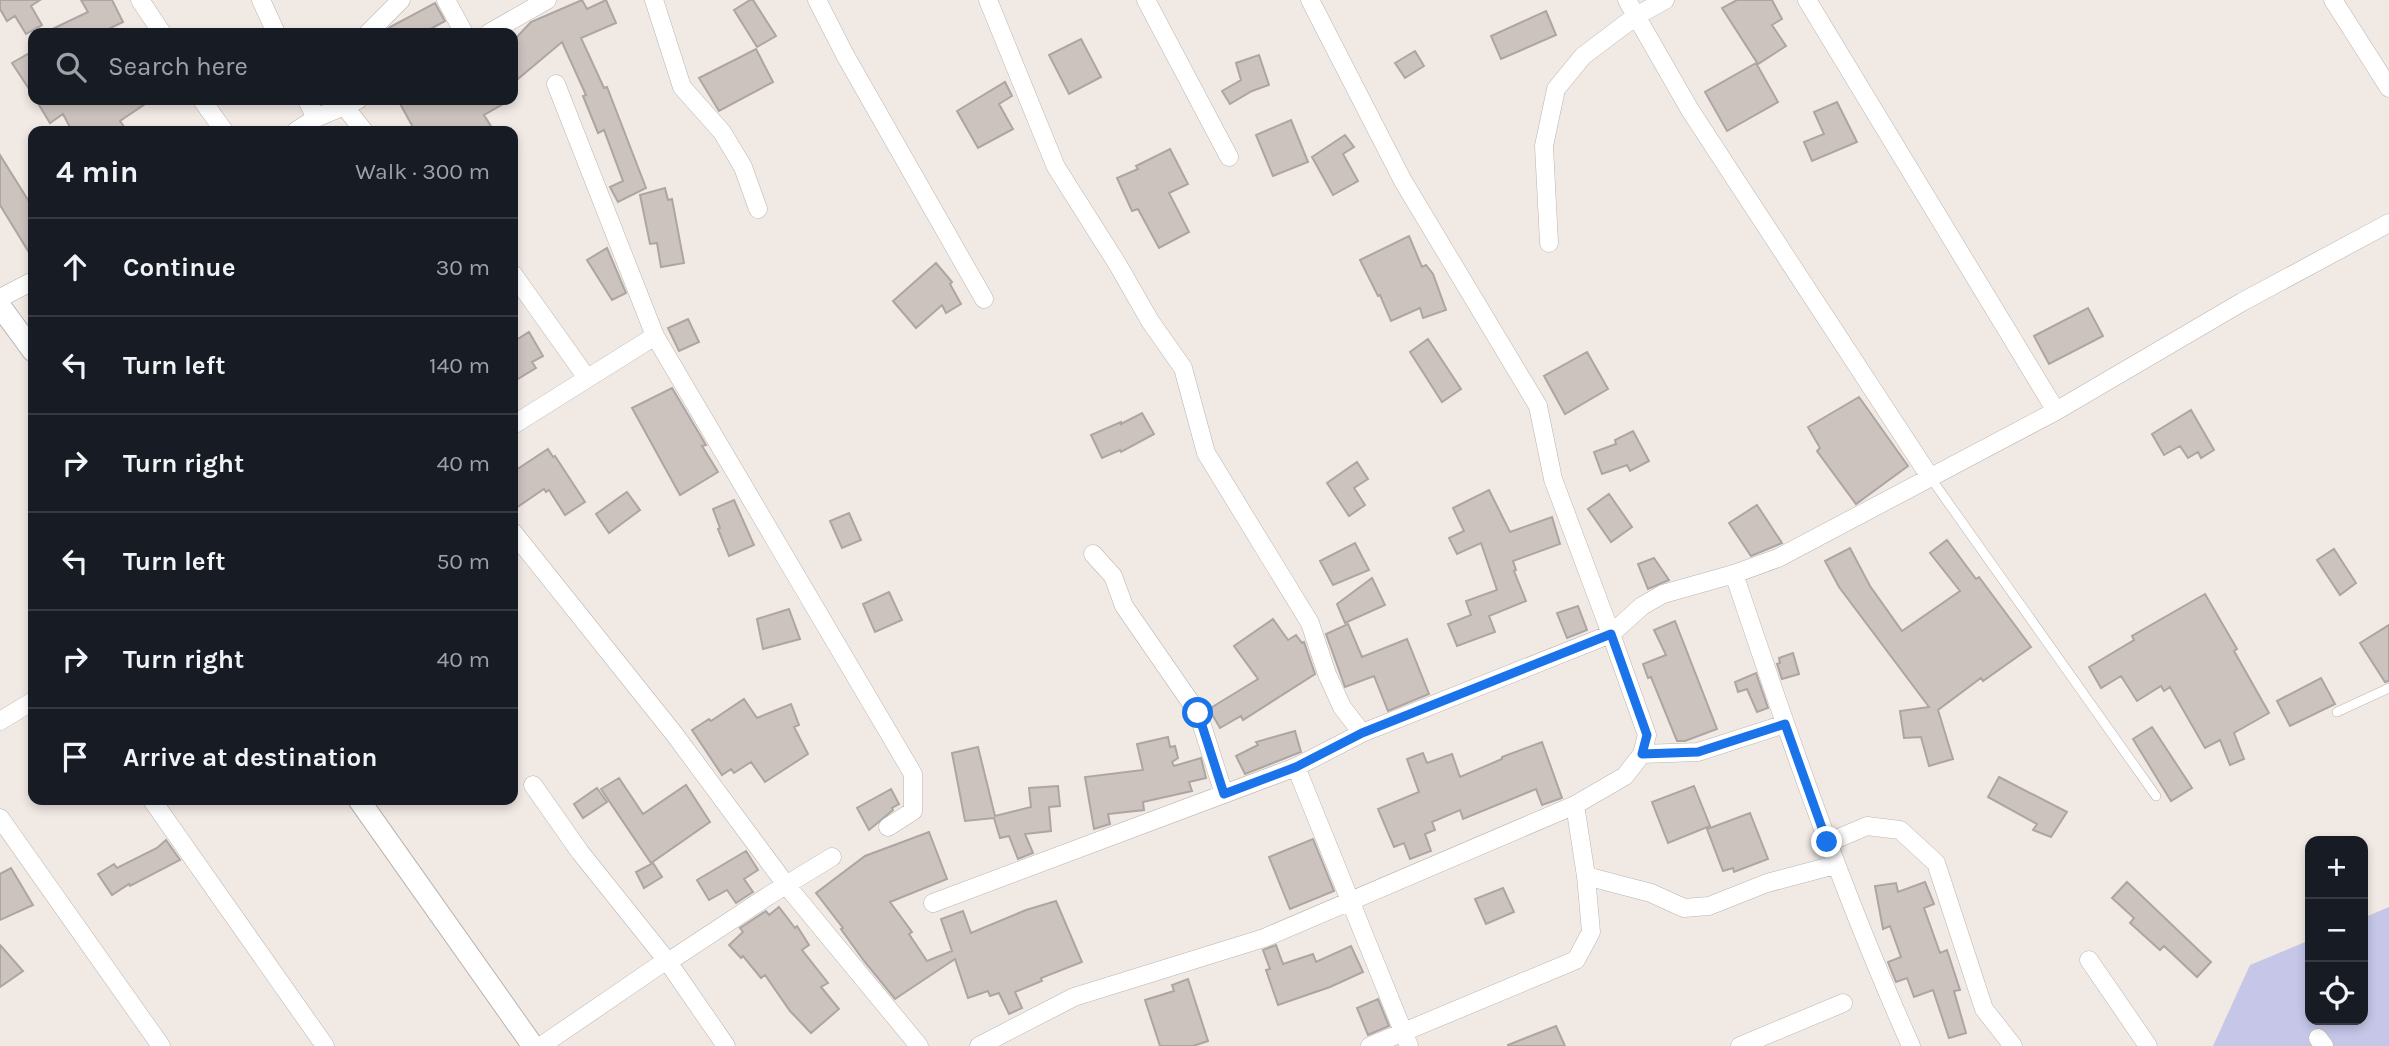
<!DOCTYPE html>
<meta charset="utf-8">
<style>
body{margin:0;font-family:Karla,sans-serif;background:#20242c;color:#f1f3f6}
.controls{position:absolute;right:21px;bottom:21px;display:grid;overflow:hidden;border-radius:14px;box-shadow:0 4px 10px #0003}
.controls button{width:63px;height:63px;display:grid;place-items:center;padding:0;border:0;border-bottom:2px solid #363941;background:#171b24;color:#f1f3f6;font:35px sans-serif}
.stop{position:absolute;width:21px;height:21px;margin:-16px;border:5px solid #1a73e8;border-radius:50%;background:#fff}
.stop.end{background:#1a73e8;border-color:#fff;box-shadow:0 2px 7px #0008}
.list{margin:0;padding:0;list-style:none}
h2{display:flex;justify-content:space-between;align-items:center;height:91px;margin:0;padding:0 28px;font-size:30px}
h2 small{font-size:23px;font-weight:400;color:#9ea1a6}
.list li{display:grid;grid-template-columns:46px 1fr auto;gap:21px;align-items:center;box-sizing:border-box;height:98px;padding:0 28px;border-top:2px solid #363941}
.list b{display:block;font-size:26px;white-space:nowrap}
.list em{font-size:23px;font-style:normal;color:#9ea1a6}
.icon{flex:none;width:38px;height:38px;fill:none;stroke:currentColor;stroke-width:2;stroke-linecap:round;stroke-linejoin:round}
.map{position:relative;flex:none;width:2389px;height:1046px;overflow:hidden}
.search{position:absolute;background:#171b24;box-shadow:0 4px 10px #0003;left:28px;top:28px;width:490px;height:77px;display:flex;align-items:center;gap:18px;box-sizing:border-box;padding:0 24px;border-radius:14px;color:#9ea1a6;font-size:26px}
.panel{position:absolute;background:#171b24;box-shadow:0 4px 10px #0003;left:28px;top:126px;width:490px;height:679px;border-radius:14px}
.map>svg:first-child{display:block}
</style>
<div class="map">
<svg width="2389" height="1046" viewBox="0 0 2389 1046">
<rect width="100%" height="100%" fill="#f1e9e4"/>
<path fill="#c6c6e9" d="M2389,907v139h-176l37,-81 60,-25v80h53v-102z"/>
<path fill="#ccc3bf" stroke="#ada5a1" stroke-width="2" d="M0,0h40l-9,6 11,19 -16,9 -11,-18 -8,5 -7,-12z
M81,0h31l11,22 -23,11h-56l44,-21z
M582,0l5,9 19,-9 10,23 -35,15 23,50 3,-1 39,101 -28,14 -8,-15 13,-6 -19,-51 -6,3 -15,-37 3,-1 -24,-53 -49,41v-42l18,-19z
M750,0h3l23,36 -19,11 -23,-37z
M1737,0h35l10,19 -10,6 14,21 -28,18 -36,-56z
M435,3l10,18 -22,12h-39l6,-6z
M1546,11l10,24 -55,24 -10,-23z
M1081,39l20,38 -32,17 -20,-39z
M756,49l17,33 -54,29 -20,-33z
M33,51v44l-21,-32z
M1415,51l9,15 -19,12 -10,-15z
M1259,55l10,30 -17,6 -22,13 -8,-13 19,-11 -5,-17z
M1756,63l22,39 -51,29 -22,-39z
M1005,82l7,14 -13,8 14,25 -35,19 -21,-37z
M36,100h115l-31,21 7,10h-55l-9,-17 -13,9z
M398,100h112l-26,15 10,16h-79z
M1837,102l20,40 -45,19 -8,-19 20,-8 -10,-22z
M1291,120l17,42 -35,14 -17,-41z
M1345,135l9,12 -11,7 15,27 -25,14 -21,-38z
M1170,149l18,35 -19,9 20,39 -30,16 -21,-39 -6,2 -15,-33 21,-9 -2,-3z
M0,155l28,45 5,-3v62l-33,-54z
M665,188l3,12 4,-1 12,64 -23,4 -4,-24 -7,1 -10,-49z
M1409,236l13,31 4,-2 7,9 13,36 -23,8 -3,-10 -29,13 -11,-26 -2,1 -18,-36z
M607,248l19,45 -14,7 -25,-40z
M936,263l16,19 -2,2 11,20 -15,9 -4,-8 -26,23 -23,-27z
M2088,308l15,28 -54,28 -15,-28z
M688,319l11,23 -20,9 -11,-23z
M529,332l14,24 -11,6 4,6 -23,14v-40z
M1428,339l33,50 -19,13 -32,-50z
M1587,352l21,37 -43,25 -21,-38z
M672,388l34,57 -4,1 16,26 -38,23 -48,-87z
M1859,397l49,69 -52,38 -39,-53 3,-3 -12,-21z
M2191,410l23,40 -13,8 -3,-6 -10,6 -8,-12 -16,9 -12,-21z
M1142,413l12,21 -33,18 -1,-2 -18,8 -11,-23 30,-13v2z
M1633,431l16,30 -19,10 -3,-6 -25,9 -8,-22 22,-8 -1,-4z
M548,449l5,8 2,-1 30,46 -20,13 -16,-25 -3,2 -2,-3 -31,21v-38z
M1357,462l11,17 -14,9 11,17 -16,11 -22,-33z
M1489,490l21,42 42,-15 8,27 -47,17 3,9 -2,1 12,30 -37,15 6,16 -38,14 -9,-22 23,-9 -5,-14 31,-11 -16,-47 -24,11 -8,-16 15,-7 -11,-23z
M627,492l13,18 -31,23 -13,-19z
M1609,494l23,33 -21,15 -23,-33z
M734,500l20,45 -25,11 -11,-27 2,-1 -7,-19z
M1757,505l25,38 -31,13 -22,-33z
M849,513l12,27 -19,8 -12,-27z
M1947,540l29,39 3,-2 52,70 -48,34 -2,-3 -43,32 15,49 -24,7 -8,-29 -17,1 -4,-27 29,-4 -90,-120 -14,-26 25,-13 20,38 32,45 58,-40 -30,-38z
M1355,543l14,27 -36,15 -13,-24z
M2334,549l22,34 -16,12 -23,-35z
M1654,558l15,22 -21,9 -10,-25z
M1372,578l13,27 -40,18 -8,-19z
M889,592l13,28 -27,12 -12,-28z
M2205,594l32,55 -3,2 35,62 -35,20 10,26 -14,6 -10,-25 -15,8 -35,-61 -6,4 -3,-5 -24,15 -16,-25 -20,12 -12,-21 45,-27 -2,-4z
M1578,606l9,24 -20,8 -10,-25z
M789,609l11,30 -37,10 -6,-30z
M1273,619l15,21 8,-5 6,8 2,-1 11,32 -72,46 -2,-4 -21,12 -11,-19 49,-30 -24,-33z
M1675,621l42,108 -32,12h-8l-26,-64 -3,1 -5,-14 23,-9 -12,-25z
M1348,624l14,33 45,-18 22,55 -41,17 -14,-35 -29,11 -19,-53z
M2389,625v56l-4,1 -25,-39z
M1793,653l6,21 -17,5 -5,-15 3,-1 -1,-5z
M1756,673l12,35 -11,4 -10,-23 -9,3 -3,-10z
M2321,678l14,26 -45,22 -13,-25z
M744,699l13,19 34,-14 8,21 -5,2 14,27 -43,28 -14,-20 -17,11 -3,-4 -9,6 -30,-45 17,-11 2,2z
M2152,727l40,61 -21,13 -38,-62z
M1295,731l6,21 -56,22 -9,-18 22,-11 -2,-3z
M1168,737l2,10 5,-1 3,12 -6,4 2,4 27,-8 5,20 -17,4 3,9 -49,11 1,8 -36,4 2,10 -16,5 -9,-52 58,-7 -6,-26z
M1542,742l20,56 -20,7 -6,-16 -73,30 -3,-9 -28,12 3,8 -10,4 6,17 -21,8 -6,-16 -10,4 -16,-38 41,-17 -12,-33 16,-6 4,10 25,-9 8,23 42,-18v-2z
M978,747l17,69 36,-9 -2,-19 29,-2 2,20 -11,1 2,24 -26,3 8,19 -15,6 -9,-23 -9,2 -6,-20 -29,3 -13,-68z
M1999,777l68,35 -16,25 -18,-7 4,-6 -49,-27z
M619,778l24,36 43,-29 24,37 -59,41 -50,-74z
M1694,786l16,40 -42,17 -16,-41z
M597,788l10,14 -24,16 -9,-14z
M891,789l8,15 -7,4 1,2 -24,20 -12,-22z
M1750,813l18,46 -34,13 -1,-4 -10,3 -16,-42z
M929,832l18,47 -57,23 22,30 -3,2 18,27 25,-10 -11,-32 22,-8 8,22 55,-23 30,-9 26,61 -41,16 1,3 -27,11 7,16 -13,6 -10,-21 -9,3 -2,-5 -20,7 -13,-39 -60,40 -31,-38 -23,-32 2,-1 -27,-35 49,-37z
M1313,839l21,52 -44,18 -21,-52z
M166,840l14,20 -50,26 -1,-2 -17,11 -14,-21 16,-10 3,4 40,-20z
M746,851l12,19 -14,9 9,13 -17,11 -9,-13 -18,10 -12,-20z
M653,863l9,14 -18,11 -8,-16z
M11,868l22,37 -33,15v-46z
M1925,882l9,22 -10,4 16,45 7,-3 13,40 -6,1 12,42 -17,5 -16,-48 -19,7 -7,-19 -11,4 -8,-20 13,-5 -11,-31 -7,3 -8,-43 21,-3 2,9z
M2127,882l84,80 -14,15 -33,-31 -4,4 -30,-27 4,-5 -22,-20z
M1503,888l11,24 -28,12 -11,-25z
M779,907l16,21 2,-2 12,19 -7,5 26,33 -7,4 18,22 -28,24 -21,-22 -25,-36 -4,3 -18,-22 -2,2 -12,-13 14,-13 -3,-4 26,-17 3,4z
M0,945l23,26 -23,16z
M1276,945l7,19 30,-10 3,8 35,-16 12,26 -33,15 -52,18 -12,-35 4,-1 -7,-19z
M1188,979l20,62 -15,5h-33l-15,-46 29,-9 -2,-6z
M1378,999l11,27 -21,9 -11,-27z
M1556,1026l9,20h-57v-1z"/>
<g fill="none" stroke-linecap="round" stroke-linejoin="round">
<g stroke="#bcb4af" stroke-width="10">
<path id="service" d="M1930,477l226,319
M2337,712l52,-24"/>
</g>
<g stroke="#bcb4af" stroke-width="19">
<path id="minor" d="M140,0l22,33
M261,0l15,33
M446,0l18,33
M654,0l28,87 40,45 21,35 15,42
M817,0l28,55 139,244
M988,0l68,167 62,98 32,56 33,47 23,85 104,170 17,51 15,33 20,26 249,-99 -58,-155 -15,-73 -135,-225 -93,-181
M1146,0l83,157
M1627,0l63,110 240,367
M1807,0l249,411
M2333,0l56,88
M368,33l33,-33
M489,33l58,-33
M556,84l99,252 258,438v37l-25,16
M202,100l22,31
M307,100l9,18
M344,106l20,25
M296,131l20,-13 42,-18
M1549,243l-5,-97 12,-57 27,-33 53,-40 29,-16
M513,274l74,104
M0,298l33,-17
M513,425l142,-89
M513,532l162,203 112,151 132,160
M1093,554l20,22 11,30 74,107 26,81
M1734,574c54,160 108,318 177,472
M0,721l33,-20
M1642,754l56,-2 87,-28
M1296,767l113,279
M533,785l47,67 88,110 58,84
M152,800l173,246
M0,818l161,228
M1827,843l40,-17 33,4 36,33 48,146 29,37
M1586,876l65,17 33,15 25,-2 58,-23 68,-18
M933,903l363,-136 66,-34
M2089,960l59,86
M2318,1038l6,8
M541,1046l117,-80 10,-4 100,-66 64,-39
M979,1046l95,-49 190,-59 311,-133 50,-29 17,-22 5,-19 -36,-101 31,-28 21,-12 71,-20 44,-16 278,-147 186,-109 147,-79
M1370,1046l206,-86 15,-28 -5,-56 -11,-71
M1740,1046l103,-43"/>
</g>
<g stroke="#bcb4af" stroke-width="23">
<path id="tertiary" d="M0,306l33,45
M359,800l174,246"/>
</g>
<use href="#service" stroke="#fff" stroke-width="9"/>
<use href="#minor" stroke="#fff" stroke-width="18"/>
<use href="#tertiary" stroke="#fff" stroke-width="21"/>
</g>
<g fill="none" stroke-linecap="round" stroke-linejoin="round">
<path stroke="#1a73e8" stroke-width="9" d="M1198,713l26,81 72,-27 66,-34 249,-99 36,101 -5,19 56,-2 87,-28 42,118"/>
</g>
</svg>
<div class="controls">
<button>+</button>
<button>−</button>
<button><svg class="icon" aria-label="locate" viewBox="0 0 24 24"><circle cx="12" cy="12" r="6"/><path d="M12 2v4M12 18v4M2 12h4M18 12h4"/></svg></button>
</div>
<div class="stop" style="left:1198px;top:713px"></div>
<div class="stop end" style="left:1827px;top:842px"></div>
<div class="search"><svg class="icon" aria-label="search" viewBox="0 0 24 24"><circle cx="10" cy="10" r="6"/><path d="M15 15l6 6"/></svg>Search here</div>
<section class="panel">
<h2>4 min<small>Walk · 300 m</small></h2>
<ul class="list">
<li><svg class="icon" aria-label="ahead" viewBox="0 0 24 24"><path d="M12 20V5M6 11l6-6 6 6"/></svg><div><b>Continue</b></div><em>30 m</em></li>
<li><svg class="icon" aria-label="left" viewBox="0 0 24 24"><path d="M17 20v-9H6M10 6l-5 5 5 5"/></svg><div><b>Turn left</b></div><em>140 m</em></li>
<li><svg class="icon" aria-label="right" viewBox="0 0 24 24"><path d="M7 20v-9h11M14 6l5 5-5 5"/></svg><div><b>Turn right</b></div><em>40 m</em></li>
<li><svg class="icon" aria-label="left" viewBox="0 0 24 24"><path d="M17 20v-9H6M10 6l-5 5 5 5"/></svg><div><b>Turn left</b></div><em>50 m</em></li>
<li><svg class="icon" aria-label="right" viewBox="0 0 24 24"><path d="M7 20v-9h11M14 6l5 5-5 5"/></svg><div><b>Turn right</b></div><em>40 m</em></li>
<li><svg class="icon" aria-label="arrive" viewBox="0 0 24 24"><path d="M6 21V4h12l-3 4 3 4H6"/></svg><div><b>Arrive at destination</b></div></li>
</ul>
</section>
</div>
